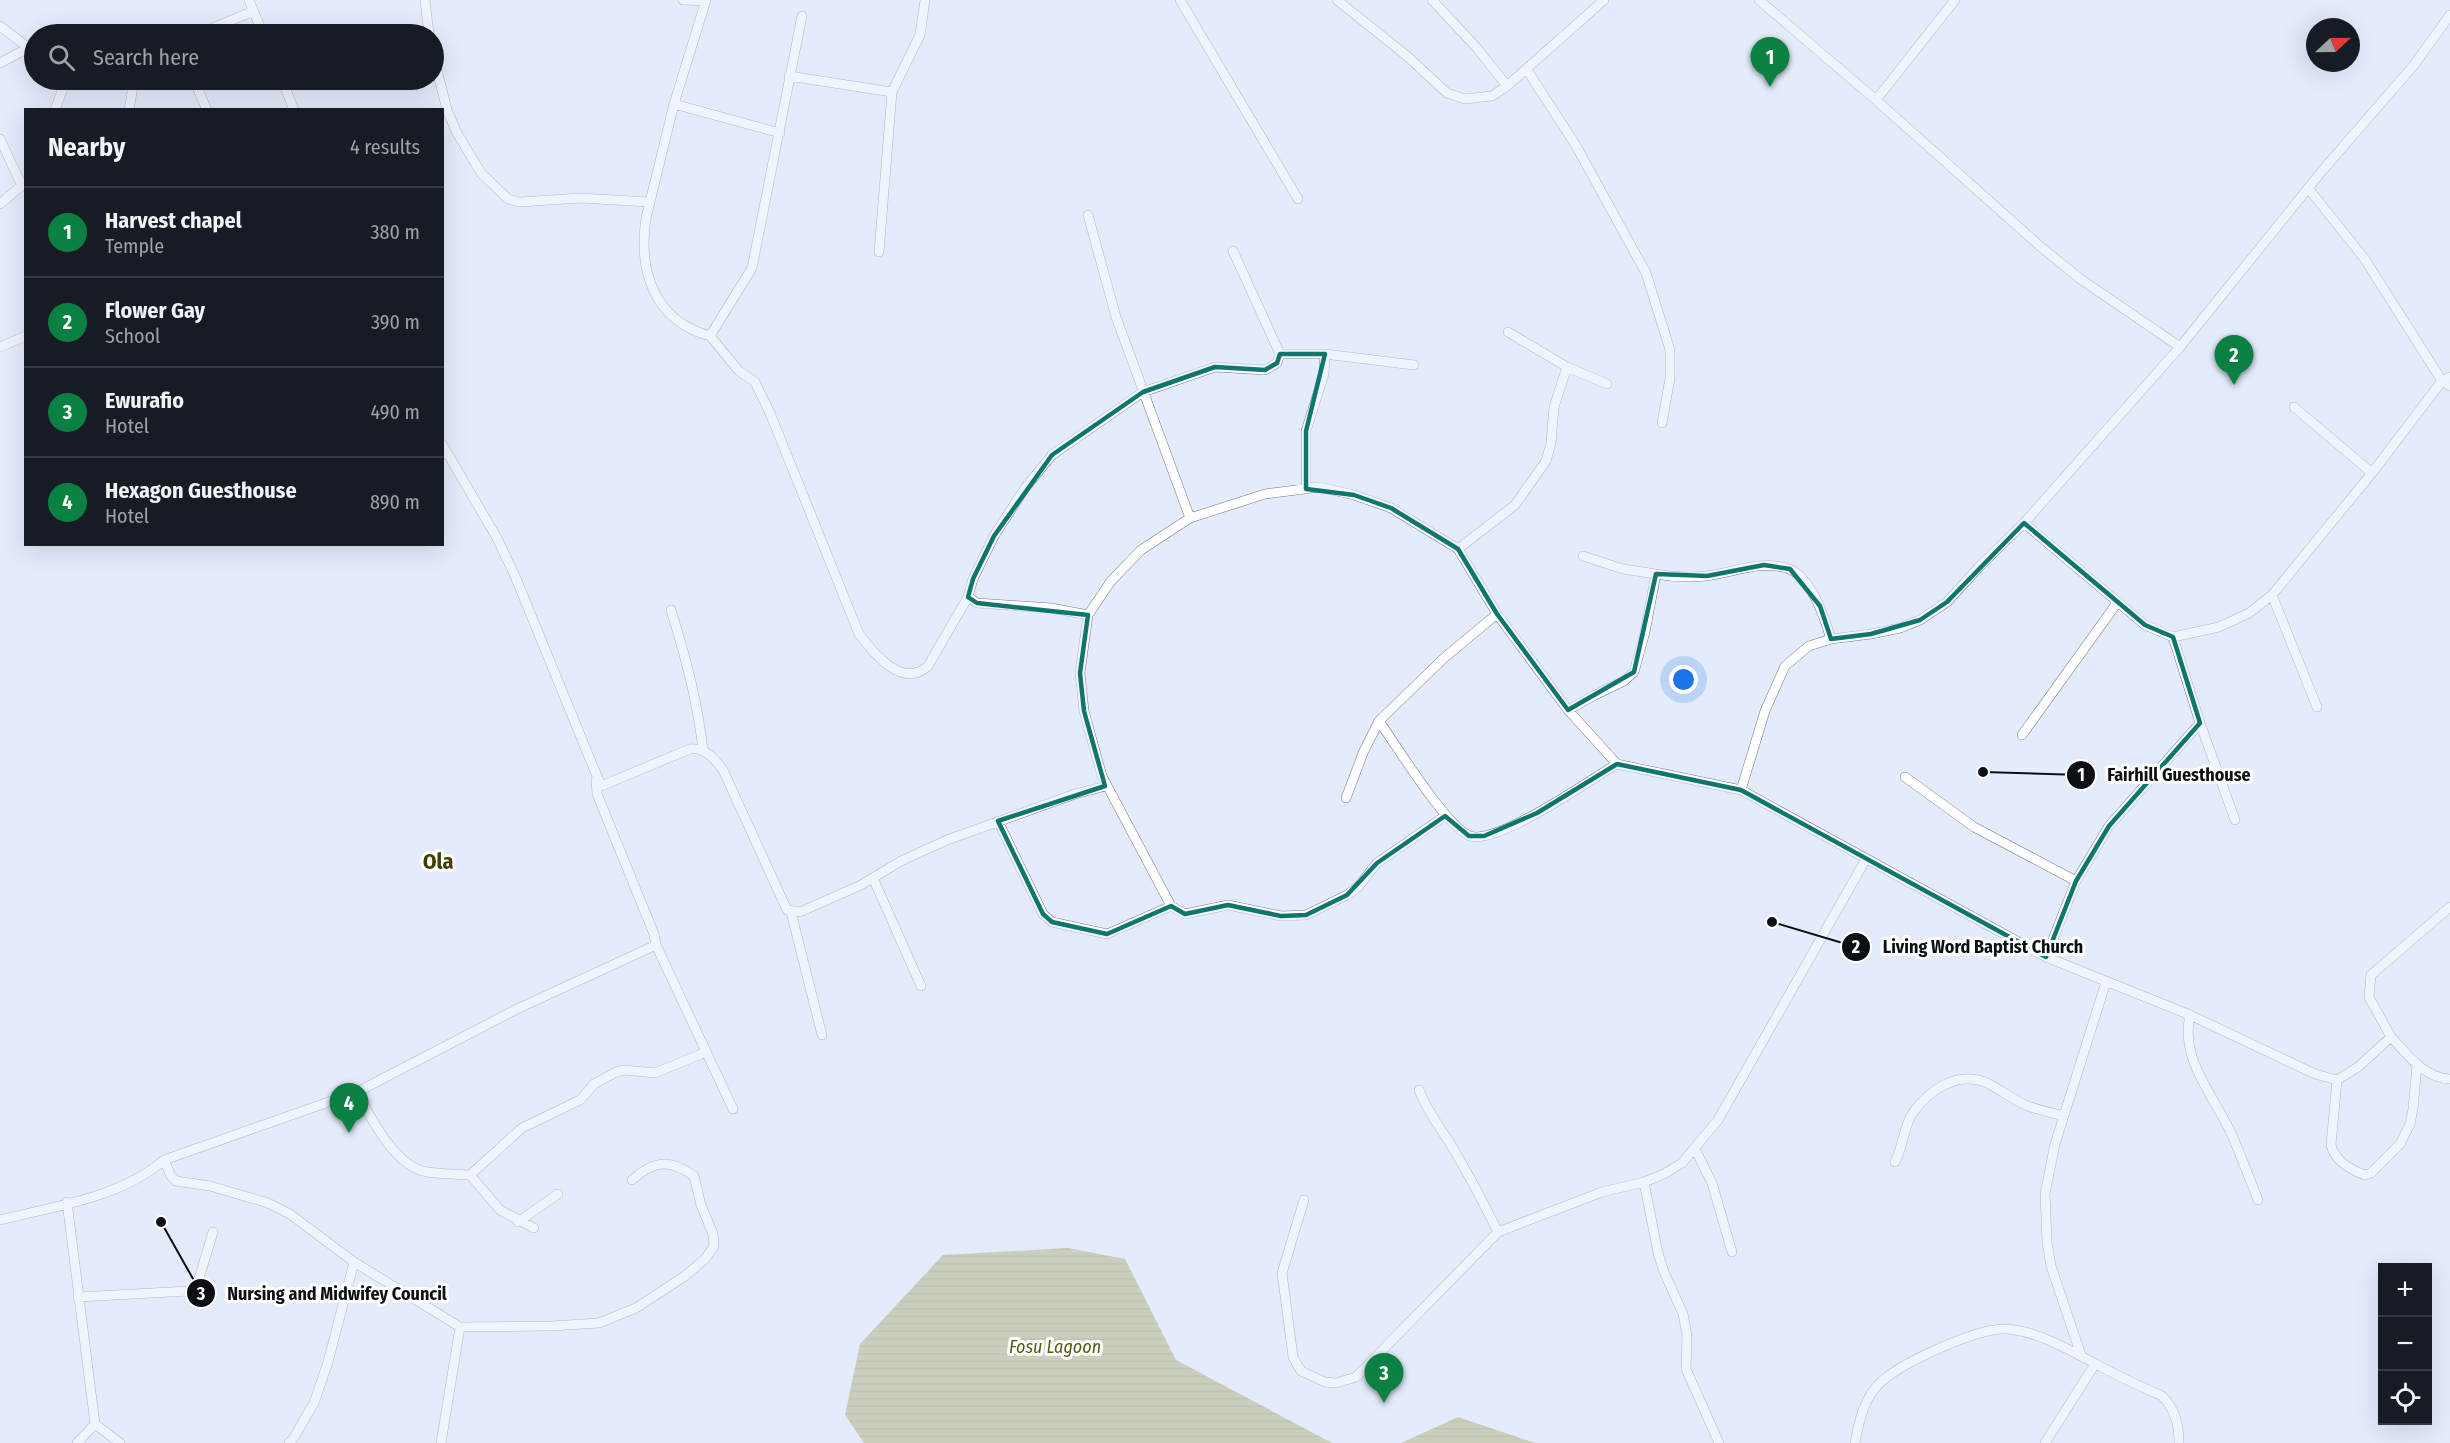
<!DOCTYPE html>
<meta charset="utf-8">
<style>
body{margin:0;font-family:"Fira Sans Condensed",sans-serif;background:#20242c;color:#f1f3f6}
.controls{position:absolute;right:18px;bottom:18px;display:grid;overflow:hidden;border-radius:0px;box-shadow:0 6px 24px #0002}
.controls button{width:54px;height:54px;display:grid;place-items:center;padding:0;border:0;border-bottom:2px solid #363941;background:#171b24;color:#f1f3f6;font:30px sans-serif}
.compass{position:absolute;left:2306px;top:18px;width:54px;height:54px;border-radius:50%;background:#171b24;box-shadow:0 6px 24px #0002;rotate:68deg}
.you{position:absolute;left:1684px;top:680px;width:21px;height:21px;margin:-15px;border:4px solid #fff;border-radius:50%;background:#1a73e8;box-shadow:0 0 0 9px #1a73e833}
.badge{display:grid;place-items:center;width:39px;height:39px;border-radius:50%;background:#0b8043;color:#fff;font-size:20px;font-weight:700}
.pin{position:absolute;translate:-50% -50px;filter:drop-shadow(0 2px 3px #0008)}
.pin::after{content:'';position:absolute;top:32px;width:21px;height:18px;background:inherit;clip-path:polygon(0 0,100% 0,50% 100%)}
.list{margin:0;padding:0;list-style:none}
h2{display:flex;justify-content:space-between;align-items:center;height:78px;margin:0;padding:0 24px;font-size:26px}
h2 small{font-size:20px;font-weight:400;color:#9ea1a6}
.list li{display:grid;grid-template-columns:39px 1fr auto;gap:18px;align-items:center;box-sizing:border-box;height:90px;padding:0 24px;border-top:2px solid #363941}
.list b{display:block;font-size:22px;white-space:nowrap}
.list p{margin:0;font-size:20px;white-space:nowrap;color:#9ea1a6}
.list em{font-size:20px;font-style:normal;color:#9ea1a6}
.icon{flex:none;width:33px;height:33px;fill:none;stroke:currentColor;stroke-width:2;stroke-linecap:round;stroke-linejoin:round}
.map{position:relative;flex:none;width:2450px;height:1443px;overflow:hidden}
.search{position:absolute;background:#171b24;box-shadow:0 6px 24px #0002;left:24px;top:24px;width:420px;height:66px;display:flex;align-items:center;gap:15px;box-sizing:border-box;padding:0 21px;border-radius:33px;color:#9ea1a6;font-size:22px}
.panel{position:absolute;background:#171b24;box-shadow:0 6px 24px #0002;left:24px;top:108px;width:420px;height:438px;border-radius:0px}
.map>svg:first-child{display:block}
</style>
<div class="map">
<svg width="2450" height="1443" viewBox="0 0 2450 1443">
<defs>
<pattern id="water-rules" width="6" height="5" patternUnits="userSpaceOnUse" patternTransform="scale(1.5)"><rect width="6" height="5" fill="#aaac70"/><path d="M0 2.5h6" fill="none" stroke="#919360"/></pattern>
</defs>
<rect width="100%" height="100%" fill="#e4ebfb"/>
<path fill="url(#water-rules)" d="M1068,1248l57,11 51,101 156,83h-468l-19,-28 15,-71 83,-89z
M1458,1417l77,26h-134z"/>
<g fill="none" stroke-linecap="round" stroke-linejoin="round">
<g stroke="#747a89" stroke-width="10">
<path id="minor" d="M249,0l14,34
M425,0l4,34
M683,0l23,1
M1180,0l118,199
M1337,0l70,56 40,37 18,6 27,-3 15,-10 97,-86
M1432,0l44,47 31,39
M1759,0l117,100 165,147 38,31 101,69
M802,16l-50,252 -42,68 29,35 16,11 15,31 89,221c16,21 44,55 69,32l40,-69
M0,26l34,26
M198,34l56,-23
M434,58l13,52 10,23 24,40 27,26 11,3 61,-4 68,4
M0,63l30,-16
M1527,70l48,74 71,129 24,77v28l-8,45
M789,76l103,16
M194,80l13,30
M282,80l12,30
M1876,100l79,-100
M674,104l32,-104
M55,110l11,-30
M129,110l5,-30
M0,139l22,47
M2308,188l56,70 78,123 8,5
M0,204l26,-22
M1088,215l28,102 74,201
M879,252l13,-160 28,-57 5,-35
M1508,332l59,35
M710,336c-56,-15 -72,-65 -64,-118l28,-114 106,29
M0,347l26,-11
M1280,354h45l89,11
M2294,407l78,66
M442,444l55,94 18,38 86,210 89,-37c15,-2 25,10 33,21l64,140 13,2 61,-27 40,-24 46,-21 128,-46 31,-8
M1306,489v-58l18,-57 1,-20
M2024,523l121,102 28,12 46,-10 30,-14 23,-18 100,-122 70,-92 8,-4
M1458,549l57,-44 31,-44 5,-18 3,-36 13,-40 40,17
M1656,574c16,3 34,4 50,2 27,-3 55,-17 83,-7 23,9 35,48 42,70
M2272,595l45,112
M671,610c15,49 26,89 32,140
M1088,615l-37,-7 -74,-5 -9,-6 5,-18 21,-43 31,-48 27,-33 91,-63 72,-25 50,3 12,-7 3,-9 -47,-103
M2173,637l27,86 35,97
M1568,710l25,-14 31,-15 10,-9 11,-40 11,-58 -33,-5 -40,-13
M1379,721c17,24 68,107 91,115 28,9 120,-56 147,-72
M2022,735l95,-132
M1905,777l69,50 102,54
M596,780l1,14 57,140 2,11 77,164
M1741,790l24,-79 20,-45 24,-20 22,-7 40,-5 29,-6 20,-8 27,-18 33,-36 44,-43 156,-176 142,-176 92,-106 36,-50
M1346,798l17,-45 16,-32 65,-63 53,-44
M998,821l45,93 9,8 55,12 64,-28 -69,-130 -18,-65 -4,-38 8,-58 23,-34 30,-31 49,-32 75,-24 54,-7 35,8 37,13 67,41 39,65 71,96 49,54 124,26 305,167 144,58 125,59 22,6 21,-13 33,-30c16,17 33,41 59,42
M873,878l48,108
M1171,906l14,8 43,-9 53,11 25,-1 41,-20 11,-8 19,-24 68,-47
M791,912l31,123
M2046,957l30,-76 33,-55 91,-103
M2190,1015c-10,44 22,78 40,116 10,22 19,46 28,69
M2391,1037l-22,-40 2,-22 79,-68
M2337,1080l-6,65c4,16 20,25 34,30l6,-2 29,-29 10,-20 3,-15 4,-44
M1419,1090c10,25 22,38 35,60 16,27 30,54 44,82
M357,1092c14,26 38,75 70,80 14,2 29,2 43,3l30,35 34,18
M1695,1149l17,34 20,69
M164,1160l7,16 5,5 34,5 58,17 22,11 64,48 106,65 91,-1 48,-3 37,-15 49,-32 21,-18 8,-12 -1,-12 -12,-29 -7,-29c-24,-17 -40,-16 -62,4
M1895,1162c8,-15 9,-36 17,-48 17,-24 45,-44 75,-31 14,7 26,17 41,23 11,4 24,7 36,10
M470,1175l52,-47 58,-28 14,-16 22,-12 9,-2 30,3 51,-21
M1644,1182l14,71 6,19 19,42 4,21 -1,34 33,74
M1304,1200l-22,73 11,84 8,14 24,11 11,1 20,-6 142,-145 104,-40 42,-10 20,-8 18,-11 36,-43 148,-261
M67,1202l28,222 -18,19
M0,1220c55,-14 120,-22 164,-60l193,-68 160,-83 139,-64
M518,1222l40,-28
M78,1297l111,-6 9,-9 15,-50
M2081,1355l-30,-89 -4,-24 -2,-48 10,-50 51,-162
M95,1424l25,19
M289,1443l4,-4 21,-36 14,-41 26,-100
M441,1443l19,-116
M1855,1443c4,-22 9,-46 27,-62 22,-19 96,-54 125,-52 30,2 63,21 89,35 21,12 44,22 66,32 13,13 17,28 17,47
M2045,1443l50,-79"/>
</g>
<use href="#minor" stroke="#fff" stroke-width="9"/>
</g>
<path d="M0 0H2450V1443H0ZM1280,354h45l-19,77v58l48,6 37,13 67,41 39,65 71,96 66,-38 22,-98 51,2 57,-11 26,4 30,37 11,33 40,-5 49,-14 27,-18 77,-79 121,102 28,12 27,86 -91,103 -33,55 -30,76 -305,-167 -124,-26 -80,49 -53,23h-15l-24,-20 -68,47 -30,32 -41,20 -25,1 -53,-11 -43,9 -14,-8 -64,28 -55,-12 -9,-8 -45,-93 107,-35 -21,-75 -4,-38 8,-58 -111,-12 -9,-6 5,-18 21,-43 58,-81 91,-63 72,-25 50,3 12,-7z" fill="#e4ebfb" fill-opacity=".55" fill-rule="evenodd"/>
<path fill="none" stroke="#0f766e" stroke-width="4.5" stroke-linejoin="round" d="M1280,354h45l-19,77v58l48,6 37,13 67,41 39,65 71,96 66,-38 22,-98 51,2 57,-11 26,4 30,37 11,33 40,-5 49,-14 27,-18 77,-79 121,102 28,12 27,86 -91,103 -33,55 -30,76 -305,-167 -124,-26 -80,49 -53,23h-15l-24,-20 -68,47 -30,32 -41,20 -25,1 -53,-11 -43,9 -14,-8 -64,28 -55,-12 -9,-8 -45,-93 107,-35 -21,-75 -4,-38 8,-58 -111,-12 -9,-6 5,-18 21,-43 58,-81 91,-63 72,-25 50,3 12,-7z"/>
<g text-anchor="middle" stroke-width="6" stroke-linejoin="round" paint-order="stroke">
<g font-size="18" font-style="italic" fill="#565711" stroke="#fff">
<text x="1055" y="1353">Fosu Lagoon</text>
</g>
<g font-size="22" font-weight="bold" fill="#3f4000" stroke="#fff">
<text x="438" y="869">Ola</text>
</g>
</g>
<path fill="none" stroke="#0c0f14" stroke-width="2" d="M1983 772L2081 775M1772 922L1856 947M161 1222L201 1293"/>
<g fill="#0c0f14" stroke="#fff" stroke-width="2">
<circle cx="1983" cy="772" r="6"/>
<circle cx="1772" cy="922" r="6"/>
<circle cx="161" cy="1222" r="6"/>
<circle cx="2081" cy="775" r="15"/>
<circle cx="1856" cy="947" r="15"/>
<circle cx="201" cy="1293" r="15"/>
</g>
<g font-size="18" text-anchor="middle" font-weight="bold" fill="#fff">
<text x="2081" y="781">1</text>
<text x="1856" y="953">2</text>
<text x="201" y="1300">3</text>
</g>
<g font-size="18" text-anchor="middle" font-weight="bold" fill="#0c0f14" stroke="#fff" stroke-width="6" stroke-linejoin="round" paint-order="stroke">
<text x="2179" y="781">Fairhill Guesthouse</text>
<text x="1983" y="953">Living Word Baptist Church</text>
<text x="337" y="1300">Nursing and Midwifey Council</text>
</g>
</svg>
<div class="controls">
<button>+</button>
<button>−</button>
<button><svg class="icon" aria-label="locate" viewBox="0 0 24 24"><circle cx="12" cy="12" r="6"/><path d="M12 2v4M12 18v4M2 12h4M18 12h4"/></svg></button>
</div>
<svg class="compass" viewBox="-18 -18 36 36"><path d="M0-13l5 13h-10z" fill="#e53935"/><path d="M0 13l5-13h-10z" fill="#9ea1a6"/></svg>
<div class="you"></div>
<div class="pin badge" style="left:1770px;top:87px">1</div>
<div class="pin badge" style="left:2234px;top:385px">2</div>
<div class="pin badge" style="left:1384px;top:1403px">3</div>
<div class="pin badge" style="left:349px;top:1133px">4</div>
<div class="search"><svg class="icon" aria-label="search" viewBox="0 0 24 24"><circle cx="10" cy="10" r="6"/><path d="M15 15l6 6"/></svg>Search here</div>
<section class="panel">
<h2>Nearby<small>4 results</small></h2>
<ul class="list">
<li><span class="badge">1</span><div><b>Harvest chapel</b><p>Temple</p></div><em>380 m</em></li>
<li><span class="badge">2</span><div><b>Flower Gay</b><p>School</p></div><em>390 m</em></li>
<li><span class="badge">3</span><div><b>Ewurafio</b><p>Hotel</p></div><em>490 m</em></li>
<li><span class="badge">4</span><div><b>Hexagon Guesthouse</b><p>Hotel</p></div><em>890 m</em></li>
</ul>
</section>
</div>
